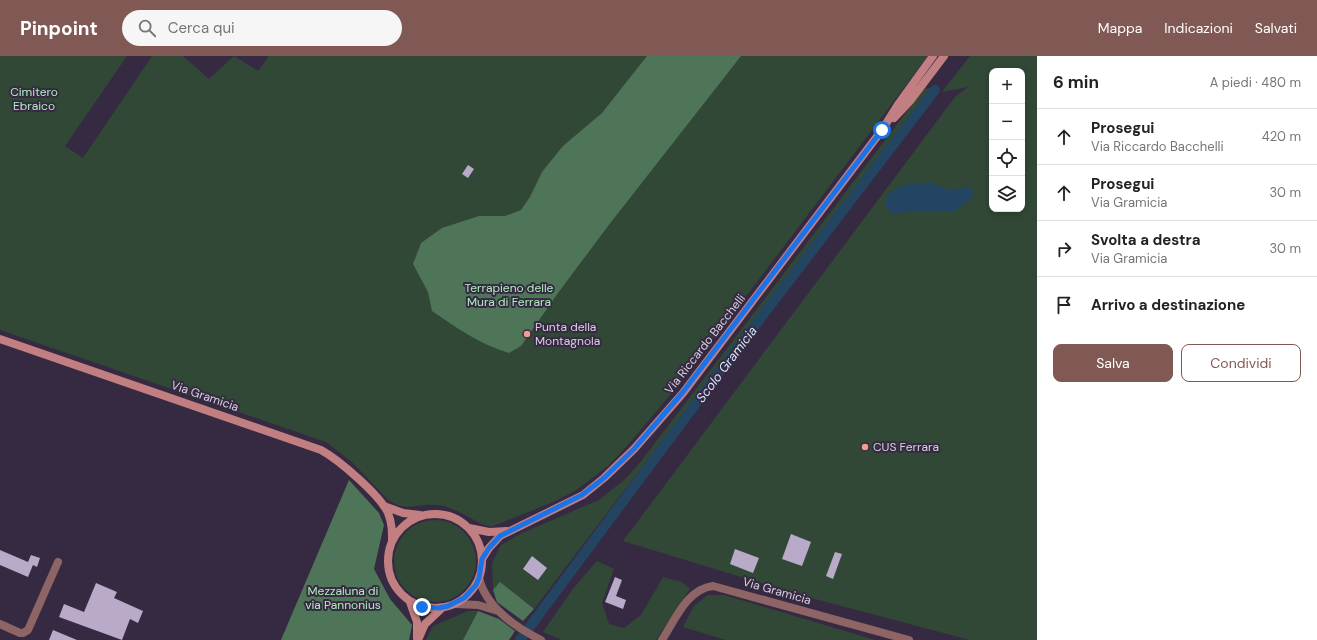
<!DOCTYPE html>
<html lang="it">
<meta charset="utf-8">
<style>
body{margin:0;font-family:"DM Sans",sans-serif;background:#f6f6f6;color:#222}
.controls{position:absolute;right:12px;top:12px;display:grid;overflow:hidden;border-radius:8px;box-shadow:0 2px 6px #0003}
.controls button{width:36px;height:36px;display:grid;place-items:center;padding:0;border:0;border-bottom:1px solid #e0e0e0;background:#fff;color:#222;font:20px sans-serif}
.stop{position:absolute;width:12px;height:12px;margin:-9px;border:3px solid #1a73e8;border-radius:50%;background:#fff}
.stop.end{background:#1a73e8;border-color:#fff;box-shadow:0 1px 4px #0008}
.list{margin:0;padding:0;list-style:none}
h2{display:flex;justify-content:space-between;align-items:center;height:52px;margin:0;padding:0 16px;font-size:17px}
h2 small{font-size:13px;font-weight:400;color:#767676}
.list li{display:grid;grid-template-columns:26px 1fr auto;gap:12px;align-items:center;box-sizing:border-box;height:56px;padding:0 16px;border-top:1px solid #e0e0e0}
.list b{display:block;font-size:15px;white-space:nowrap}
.list p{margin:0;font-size:13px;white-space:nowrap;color:#767676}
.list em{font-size:13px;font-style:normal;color:#767676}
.actions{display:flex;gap:8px;padding:12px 16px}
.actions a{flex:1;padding:9px 0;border:1px solid #815954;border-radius:8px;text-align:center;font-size:14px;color:#815954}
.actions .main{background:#815954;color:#fff}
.icon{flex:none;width:22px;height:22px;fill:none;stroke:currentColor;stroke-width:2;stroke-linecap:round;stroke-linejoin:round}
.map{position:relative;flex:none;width:1037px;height:584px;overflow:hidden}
header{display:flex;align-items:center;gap:24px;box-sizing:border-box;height:56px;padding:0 20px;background:#815954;color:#fff}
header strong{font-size:19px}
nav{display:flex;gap:22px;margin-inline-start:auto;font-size:14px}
.search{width:280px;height:36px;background:#f6f6f6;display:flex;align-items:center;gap:10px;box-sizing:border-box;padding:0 14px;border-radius:22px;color:#767676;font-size:15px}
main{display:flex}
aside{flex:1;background:#fff}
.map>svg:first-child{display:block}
</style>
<header>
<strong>Pinpoint</strong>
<div class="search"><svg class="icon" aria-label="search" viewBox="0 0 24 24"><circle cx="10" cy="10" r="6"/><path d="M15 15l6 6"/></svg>Cerca qui</div>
<nav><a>Mappa</a><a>Indicazioni</a><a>Salvati</a></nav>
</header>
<main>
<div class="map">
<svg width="1037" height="584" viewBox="0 0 1037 584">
<rect width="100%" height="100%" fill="#362a42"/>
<path fill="#314836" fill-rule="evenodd" d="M0,0h127l-62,90 18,12 69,-102h31l26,23 25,-23 24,15 11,-15h659l-246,325 -55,65 -19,20 -33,25 -22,11 -62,25c-19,-5 -34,-21 -55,-22 -22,-2 -27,8 -48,-5l-35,-37 -27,-21 -326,-112z
M970,0h67v584h-67l-170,-45 -177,-54 332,-444 13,-10 -26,5zM992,15h30v138h-30z
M931,32l-397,521 -34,-26 -7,7 -1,-27 9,-18 21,-12 77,-33 25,-20 15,-16 285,-375z
M394 505a41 41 0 1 1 82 0a41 41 0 1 1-82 0Z
M597,505l17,8 -12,34 7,21 15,4 17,-13 22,-38 19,5 8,7 -34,51h-94l-19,-8 29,-42z
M708,539h16l151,45h-149l-43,-13 11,-21z
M468,555h10l-15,29h-37l7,-14z"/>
<path fill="#4f7558" d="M647,0h94l-133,170 -50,67 -37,53 -12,7c-30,-9 -52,-25 -77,-42l-4,-19 -15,-28 8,-21 21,-15 37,-12h26l16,-6 9,-13 12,-25 21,-26 39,-33z
M349,424l30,33 5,12 -10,44 16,30 22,26 -3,15h-128z
M500,526l34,27 -11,12 -26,-19 -4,-12z
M478,555l21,8 16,12 -6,9h-46z"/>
<path fill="#244562" d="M930,126l19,8 18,-3 7,4 -3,9 -19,12 -35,-1 -25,3 -7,-8 2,-12 16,-9z"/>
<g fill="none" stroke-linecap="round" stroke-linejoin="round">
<path stroke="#244562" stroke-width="10" d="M520,584l191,-257 224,-293"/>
</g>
<path fill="#b8aac8" d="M468,109l6,4 -6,9 -6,-4z
M791,478l20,8 -9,24 -20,-7z
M735,493l24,9 -6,15 -23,-9z
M0,494l28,12 3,-7 9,3 -3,9 -4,-2 -5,12 -28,-12z
M835,496l7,2 -9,25 -7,-3z
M532,500l15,12 -9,12 -15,-11z
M615,521l7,3 -6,16 10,4 -3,9 -18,-7z
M96,527l21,9 -3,6 29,13 -5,12 -8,-4 -8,21 -63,-23 5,-13 20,8z
M53,574l24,10h-28z"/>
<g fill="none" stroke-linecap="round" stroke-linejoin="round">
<path stroke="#8e6464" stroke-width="8" d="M479,522c7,29 36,49 62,62
M456,548l22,1 20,6
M0,568l20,9h3l5,-3 30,-68
M662,584c13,-20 25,-51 51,-54l196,54"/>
<path stroke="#c27f81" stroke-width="8" d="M894,62l16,-17 34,-45
M0,283l321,111c18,10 59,45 67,63 4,10 4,18 4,28
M384,450l19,7 17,2
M388 505a47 47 0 1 1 94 0a47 47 0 1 1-94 0Z
M469,472l20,4 18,-1
M482,503l7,-11 11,-12 83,-41 21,-17 30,-29 49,-56 199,-263 17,-27 34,-47
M410,546l7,20v16
M418,584l7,-16 17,-16"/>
</g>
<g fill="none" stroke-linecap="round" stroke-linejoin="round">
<path stroke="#1a73e8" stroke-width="5" d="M422,551l17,1 9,-2 16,-8 12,-13 3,-7 3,-19 7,-11 11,-12 82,-41 22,-17 30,-29 49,-57 199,-262"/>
</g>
<g fill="#f59c91" stroke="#362a42" stroke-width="1.5">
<circle cx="527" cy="278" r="4"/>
<circle cx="865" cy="391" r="4"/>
</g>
<g text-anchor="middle" stroke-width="4" stroke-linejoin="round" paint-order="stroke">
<g font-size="12" fill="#aeedbc" stroke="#362a42">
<text x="34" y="40">Cimitero<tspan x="34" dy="14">Ebraico</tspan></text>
<text x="509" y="236">Terrapieno delle<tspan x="509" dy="14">Mura di Ferrara</tspan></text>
<text x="343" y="539">Mezzaluna di<tspan x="343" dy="14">via Pannonius</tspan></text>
</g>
<g font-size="12" fill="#d8d1e1" stroke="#362a42" text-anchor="start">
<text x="535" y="275">Punta della<tspan x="535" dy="14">Montagnola</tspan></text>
<text x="873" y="395">CUS Ferrara</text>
</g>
<g font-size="12" fill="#d8d1e1" stroke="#362a42">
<text transform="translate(705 288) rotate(-52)" y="4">Via Riccardo Bacchelli</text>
<text transform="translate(205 340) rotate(19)" y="4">Via Gramicia</text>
<text transform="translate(777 535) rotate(16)" y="4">Via Gramicia</text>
</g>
<g font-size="13" font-style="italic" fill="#d1e7fc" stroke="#362a42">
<text transform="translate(726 308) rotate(-53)" y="5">Scolo Gramicia</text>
</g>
</g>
</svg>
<div class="controls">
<button>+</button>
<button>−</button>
<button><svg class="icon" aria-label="locate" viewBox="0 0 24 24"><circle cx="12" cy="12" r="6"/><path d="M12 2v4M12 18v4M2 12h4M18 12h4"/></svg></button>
<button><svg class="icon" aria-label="layers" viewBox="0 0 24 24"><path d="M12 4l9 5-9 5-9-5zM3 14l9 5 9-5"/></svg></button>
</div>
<div class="stop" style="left:882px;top:74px"></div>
<div class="stop end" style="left:422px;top:551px"></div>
</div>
<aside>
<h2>6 min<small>A piedi · 480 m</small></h2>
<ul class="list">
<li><svg class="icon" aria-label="ahead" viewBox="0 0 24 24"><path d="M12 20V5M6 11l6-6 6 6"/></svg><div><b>Prosegui</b><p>Via Riccardo Bacchelli</p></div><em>420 m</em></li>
<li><svg class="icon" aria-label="ahead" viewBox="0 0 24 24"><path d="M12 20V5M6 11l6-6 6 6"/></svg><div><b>Prosegui</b><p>Via Gramicia</p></div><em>30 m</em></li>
<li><svg class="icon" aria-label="right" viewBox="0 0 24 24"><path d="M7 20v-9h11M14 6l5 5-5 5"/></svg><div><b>Svolta a destra</b><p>Via Gramicia</p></div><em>30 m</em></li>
<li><svg class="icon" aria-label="arrive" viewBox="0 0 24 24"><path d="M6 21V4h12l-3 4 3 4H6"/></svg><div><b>Arrivo a destinazione</b></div></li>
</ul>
<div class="actions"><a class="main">Salva</a><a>Condividi</a></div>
</aside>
</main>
